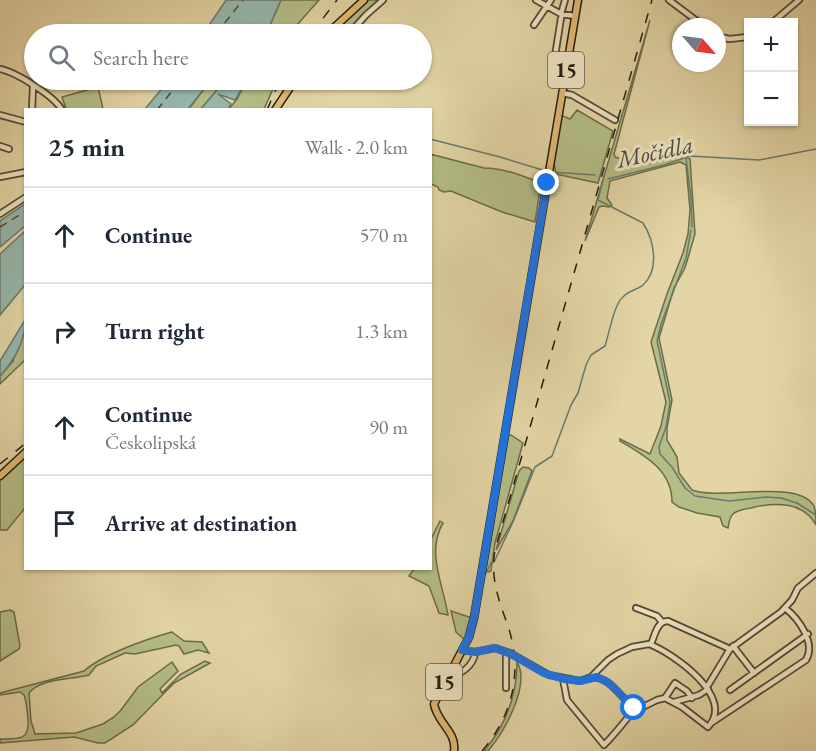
<!DOCTYPE html>
<meta charset="utf-8">
<style>
body{margin:0;font-family:"EB Garamond",serif;background:#f6f6f7;color:#1f2937}
.controls{position:absolute;right:18px;top:18px;display:grid;overflow:hidden;border-radius:0px;box-shadow:0 2px 4px #0004}
.controls button{width:54px;height:54px;display:grid;place-items:center;padding:0;border:0;border-bottom:2px solid #e0e1e3;background:#fff;color:#1f2937;font:30px sans-serif}
.compass{position:absolute;left:672px;top:18px;width:54px;height:54px;border-radius:50%;background:#fff;box-shadow:0 2px 4px #0004;rotate:118deg}
.stop{position:absolute;width:18px;height:18px;margin:-14px;border:4px solid #1a73e8;border-radius:50%;background:#fff}
.stop.end{background:#1a73e8;border-color:#fff;box-shadow:0 2px 6px #0008}
.list{margin:0;padding:0;list-style:none}
h2{display:flex;justify-content:space-between;align-items:center;height:78px;margin:0;padding:0 24px;font-size:26px}
h2 small{font-size:20px;font-weight:400;color:#747a83}
.list li{display:grid;grid-template-columns:39px 1fr auto;gap:18px;align-items:center;box-sizing:border-box;height:96px;padding:0 24px;border-top:2px solid #e0e1e3}
.list b{display:block;font-size:22px;white-space:nowrap}
.list p{margin:0;font-size:20px;white-space:nowrap;color:#747a83}
.list em{font-size:20px;font-style:normal;color:#747a83}
.icon{flex:none;width:33px;height:33px;fill:none;stroke:currentColor;stroke-width:2;stroke-linecap:round;stroke-linejoin:round}
.map{position:relative;flex:none;width:816px;height:751px;overflow:hidden}
.search{position:absolute;background:#fff;box-shadow:0 2px 4px #0004;left:24px;top:24px;width:408px;height:66px;display:flex;align-items:center;gap:15px;box-sizing:border-box;padding:0 21px;border-radius:33px;color:#747a83;font-size:22px}
.panel{position:absolute;background:#fff;box-shadow:0 2px 4px #0004;left:24px;top:108px;width:408px;height:462px;border-radius:0px}
.map>svg:first-child{display:block}
</style>
<div class="map">
<svg width="816" height="751" viewBox="0 0 816 751">
<rect width="100%" height="100%" fill="#e3d5a5"/>
<filter id="stains"><feTurbulence type="fractalNoise" baseFrequency=".00333" numOctaves="4"/><feColorMatrix values="0 0 0 0 .2 0 0 0 0 .09 0 0 0 0 .02 0 0 0 .5 -.17"/></filter>
<radialGradient id="worn" r=".72"><stop offset=".6" stop-color="#630" stop-opacity="0"/><stop offset="1" stop-color="#630" stop-opacity=".3"/></radialGradient>
<path fill="#b4bd86" stroke="#6b6c4a" stroke-width="1.5" d="M281,0h38l-30,34h-23z
M366,0h15l-34,34h-18z
M650,20l-36,134 1,3 26,8 43,-9 6,3 5,75 -10,34 -11,20 -15,50 13,62 -5,28v12l10,17 2,16 13,17c28,11 106,-12 122,16 2,6 2,13 2,19 -13,-24 -42,-23 -65,-17 -6,1 -14,2 -18,6 -4,4 -4,9 -5,14l-5,-2 -3,-9 -23,-4 -18,-6 -7,-5c0,-32 -27,-46 -52,-61v-2l30,15 11,-28 5,-24 -15,-60 16,-48 16,-41 5,-19 2,-24 -4,-45 -6,-3 -70,19 -3,17 5,7 -3,2 -6,-1 -4,1 -14,34z
M211,80h4l-4,5 6,5 -16,19 -13,1z
M247,80h30l-13,29 -36,1 9,-11z
M98,87l5,22h-37l-4,-12z
M577,110l36,21 -15,52 -42,-9 -2,-11 7,-48 9,4z
M430,154l54,14c20,0 39,8 57,15l-6,39 -33,-10 -51,-21 -7,1 -5,-2 -1,-3 -7,-3z
M25,331v29l-25,24v-8l13,-15 9,-26z
M511,435l12,8 -28,100 -4,28 -3,1 -2,-4 22,-132z
M25,458v50l-18,22h-7v-51z
M523,467l6,1 3,3 -19,50 -17,29 23,-79z
M440,521l3,2c-17,29 0,61 5,92l-9,-2 -10,-27 -20,-10 5,-7 16,-1 1,-29z
M10,610l4,2 6,34 -1,3 -19,12v-49z
M451,611l21,7 -7,22 -9,-8z
M172,632l12,9 18,1 7,11 -11,-3 -14,4 -5,-8 -3,-1 -41,9 -10,-1 -29,13 -7,9c-18,5 -48,3 -60,18l2,28 4,13 41,-1 27,-9 11,-7 7,-7 17,-23 34,-25 6,9 -18,18 2,4 19,-19 24,-13 5,2 -36,20 -41,42 -28,18h-7l-24,-6 -74,6v-4c18,0 30,2 28,-20 -1,-8 -1,-16 -4,-24l-4,-3 -20,3v-2l84,-22c19,-17 63,-32 88,-39z
M517,662c14,23 -13,70 -29,89h-4c22,-26 33,-55 33,-89z"/>
<path fill="#96b8ac" stroke="#68796d" stroke-width="1.5" d="M226,0h55l-15,34h-20l-1,-2 -1,2h-41z
M169,80h42l-23,29h-43z
M215,80h32l-12,20 -17,-6 13,10 -3,5h-27l16,-19 -6,-3z
M25,204v22l-25,21v-26z
M25,231v54l-25,30v-61z
M25,320c1,20 -11,41 -25,56v-15z"/>
<g fill="none" stroke-linecap="round" stroke-linejoin="round">
<path stroke="#68796d" stroke-width="1.5" d="M295,110h11
M430,139l70,18 46,14
M686,158l5,40 1,29
M551,172l44,3
M608,179l56,-14 26,-9 69,4 57,-11
M691,230l-5,28 -25,66 -4,17 13,61 -4,25 -7,20 1,7 12,13 13,21 10,8 34,5 37,-4 15,1 16,5 19,12
M483,579l8,-16 3,-1 19,-40 22,-55 17,-11 19,-51 7,-12 8,-28 5,-10 14,-9c4,-12 9,-42 18,-49 5,-6 14,-7 20,-12 17,-15 11,-45 0,-62l-45,-23 5,-21"/>
<path stroke="#45493e" stroke-width="1.5" stroke-dasharray="8 6" stroke-linecap="butt" d="M216,34l27,-34
M157,110l24,-30
M0,227l26,-16"/>
<g stroke="#524934" stroke-width="8">
<path id="minor" d="M536,0l25,14 14,2
M669,0l36,27
M561,14l4,-14
M773,22l26,-22
M534,25l17,-25
M349,34l17,-19 17,-15
M717,36l12,3 19,-2
M555,56l6,-38
M0,69c16,3 54,27 62,41
M562,93l10,2 43,25
M32,110l1,-24
M0,115l26,7
M0,146l9,3
M0,177l26,-5
M0,214l26,-17
M636,608l21,8 5,6
M651,644c4,-9 6,-23 17,-23l62,28
M733,646l21,27
M462,650l13,2 20,-4 15,5 39,22 31,6 11,-4 17,-17 9,-6 15,-7 17,-3c24,9 87,53 59,83l-26,-20 -17,-9 -8,2 -20,10c-16,-10 -25,-33 -46,-33
M447,679c13,-5 27,-12 28,-27
M563,679l4,21 37,45c6,-6 28,-31 30,-37
M707,687l23,-38 51,-37 11,-12 6,-12 18,-15
M506,688v-36
M730,690l78,-56
M665,698l10,-15 12,8 5,7
M674,702l25,-7 9,-6
M711,723l95,-63c10,-17 -7,-41 -21,-52"/>
</g>
<g stroke="#221a0f" stroke-width="9">
<path id="major" d="M327,34l37,-34
M275,110l20,-30
M0,476l26,-24
M454,751c3,-19 -17,-28 -20,-47l35,-67 5,-19 104,-618"/>
</g>
<use href="#minor" stroke="#ede4c4" stroke-width="4.5"/>
<use href="#major" stroke="#e2ba72" stroke-width="6"/>
<path stroke="#221a0f" stroke-width="1.5" stroke-dasharray="10 10" stroke-linecap="butt" d="M298,34l10,-11
M311,34l26,-34
M267,110l13,-30
M0,464l26,-21
M482,751c31,-36 41,-79 26,-125 -9,-25 -18,-48 -13,-76l157,-550"/>
</g>
<g fill="none" stroke-linecap="round" stroke-linejoin="round">
<path stroke="#1a73e8" stroke-width="8" d="M547,183l-73,435 -5,19 -7,13 13,2 20,-4 16,6 33,19 20,6 16,2 17,-4 12,6 25,25"/>
</g>
<g text-anchor="middle" stroke-width="6" stroke-linejoin="round" paint-order="stroke">
<g fill="#ede4c4" stroke="#5f5745" stroke-width="1.5">
<rect x="548" y="52" width="36" height="36" rx="4.5"/>
<rect x="426" y="664" width="36" height="36" rx="4.5"/>
</g>
<g font-size="21" font-weight="bold" fill="#221a0f">
<text x="566" y="77">15</text>
<text x="444" y="689">15</text>
</g>
<g font-size="24" font-style="italic" fill="#45493e" stroke="#ede4c4">
<text transform="translate(655 152) rotate(-12)" y="8">Močidla</text>
</g>
</g>
<rect width="100%" height="100%" filter="url(#stains)"/>
<rect width="100%" height="100%" fill="url(#worn)"/>
</svg>
<div class="controls">
<button>+</button>
<button>−</button>
</div>
<svg class="compass" viewBox="-18 -18 36 36"><path d="M0-13l5 13h-10z" fill="#e53935"/><path d="M0 13l5-13h-10z" fill="#747a83"/></svg>
<div class="stop" style="left:634px;top:708px"></div>
<div class="stop end" style="left:547px;top:183px"></div>
<div class="search"><svg class="icon" aria-label="search" viewBox="0 0 24 24"><circle cx="10" cy="10" r="6"/><path d="M15 15l6 6"/></svg>Search here</div>
<section class="panel">
<h2>25 min<small>Walk · 2.0 km</small></h2>
<ul class="list">
<li><svg class="icon" aria-label="ahead" viewBox="0 0 24 24"><path d="M12 20V5M6 11l6-6 6 6"/></svg><div><b>Continue</b></div><em>570 m</em></li>
<li><svg class="icon" aria-label="right" viewBox="0 0 24 24"><path d="M7 20v-9h11M14 6l5 5-5 5"/></svg><div><b>Turn right</b></div><em>1.3 km</em></li>
<li><svg class="icon" aria-label="ahead" viewBox="0 0 24 24"><path d="M12 20V5M6 11l6-6 6 6"/></svg><div><b>Continue</b><p>Českolipská</p></div><em>90 m</em></li>
<li><svg class="icon" aria-label="arrive" viewBox="0 0 24 24"><path d="M6 21V4h12l-3 4 3 4H6"/></svg><div><b>Arrive at destination</b></div></li>
</ul>
</section>
</div>
